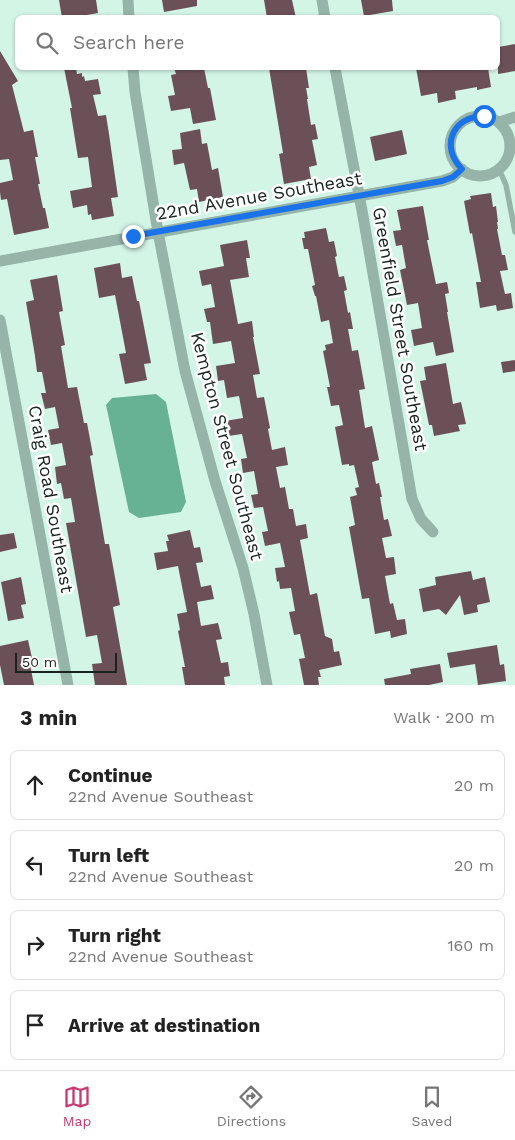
<!DOCTYPE html>
<meta charset="utf-8">
<style>
body{margin:0;font-family:"Work Sans",sans-serif;background:#f6f6f6;color:#222}
.scale{position:absolute;left:15px;bottom:12px;width:102px;box-sizing:border-box;padding-left:5px;border:2px solid #18241f;border-top:0;font-size:14px;line-height:18px;white-space:nowrap;color:#18241f;-webkit-text-stroke:4px #fff;paint-order:stroke}
.stop{position:absolute;width:15px;height:15px;margin:-11px;border:4px solid #1a73e8;border-radius:50%;background:#fff}
.stop.end{background:#1a73e8;border-color:#fff;box-shadow:0 1px 5px #0008}
.list{margin:0;padding:0;list-style:none}
h2{display:flex;justify-content:space-between;align-items:center;height:65px;margin:0;padding:0 20px;font-size:21px}
h2 small{font-size:16px;font-weight:400;color:#767676}
.list li{display:grid;grid-template-columns:32px 1fr auto;gap:15px;align-items:center;box-sizing:border-box;height:70px;margin:0 10px 10px;padding:0 10px;border:1px solid #e0e0e0;border-radius:8px}
.list b{display:block;font-size:19px;white-space:nowrap}
.list p{margin:0;font-size:16px;white-space:nowrap;color:#767676}
.list em{font-size:16px;font-style:normal;color:#767676}
.icon{flex:none;width:28px;height:28px;fill:none;stroke:currentColor;stroke-width:2;stroke-linecap:round;stroke-linejoin:round}
.map{position:relative;flex:none;width:515px;height:685px;overflow:hidden}
.search{position:absolute;background:#fff;box-shadow:0 1px 4px #0004;left:15px;right:15px;top:15px;height:55px;display:flex;align-items:center;gap:12px;box-sizing:border-box;padding:0 18px;border-radius:8px;color:#767676;font-size:19px}
.sheet{height:385px;background:#fff}
nav{display:flex;justify-content:space-around;align-items:center;box-sizing:border-box;height:70px;border-top:1px solid #e0e0e0;background:#fff;font-size:14px;color:#767676}
nav a{display:grid;justify-items:center;gap:2px}
nav .on{color:#c53b73}
.map>svg:first-child{display:block}
</style>
<div class="map">
<svg width="515" height="685" viewBox="0 0 515 685">
<rect width="100%" height="100%" fill="#d3f5e6"/>
<path fill="#67b195" d="M156,394l10,8 20,100 -5,10 -42,6 -10,-6 -23,-107 6,-7z"/>
<path fill="#6c5058" d="M59,0h37l2,13 -28,5h-8z
M162,0h35v6l-33,6z
M264,0h28l4,18h-29z
M361,0h31l1,11 -29,5z
M515,44v27l-17,3v-27z
M0,51l18,30 -6,4 12,47 9,-2 5,27h-3l5,27h-2l5,24h2l4,20 -35,7 -7,-36 -6,1 -1,-8v-9l13,-3 -4,-21 -9,1z
M64,68h12l1,6 5,-1v4l2,-1 1,5 13,-2 3,15 -8,1 5,21 8,-1 3,19 9,63 -7,1 3,18 -22,4 -1,-6 -3,1 -1,-10 -14,3 -3,-17 22,-4 -4,-30 -10,1 -8,-50h2z
M174,68h30l4,20h2l6,32 -23,4 -3,-16 -19,3 -3,-15 7,-1 -4,-20 5,-1z
M269,68h37l3,20h-3l2,11h-1l4,26 4,-1 3,15 -6,1 5,25 -8,2 2,12 -27,5 -5,-30 4,-1z
M416,68h72l3,19 -14,3v-3l-22,4 1,8 -18,4 -1,-10 -16,3z
M200,129l2,15 5,-1 5,27 6,-2 5,29 -24,5 -2,-13 -7,1 -6,-27 -10,2 -2,-15 10,-1 -2,-16z
M402,130l5,24 -32,7 -5,-24z
M491,193l2,14 3,-1 2,16h-1l1,7h-1l5,26h3l3,15 -8,1 5,23 6,-1 2,15 -16,3 -1,-6 -16,3 -4,-26h5l-9,-49 -2,1 -6,-33 7,-2 -1,-3z
M423,206l6,34h-2l9,44 11,-2 2,11 -4,1 3,18h-1l7,40 -18,4 -3,-14 -19,4 -3,-16 11,-2 -4,-25 -11,2 -7,-35 6,-2 -4,-23 -6,1 -3,-15 8,-1 -4,-20z
M326,228l3,14 5,-1 3,15 -2,1 4,20 5,-1 3,14 -3,1 4,22 2,-1 3,17h-5l4,22 6,-1 7,39 -6,1 6,38 7,-2 7,34 -7,2 4,22 3,-1 3,14h-2l4,23 4,-1 4,17 -10,2 4,20 8,-1 2,17 -11,2 5,28 3,-1 4,17 8,-1 2,15 -16,4 -1,-7 -15,3 -6,-36 -7,1 -13,-72 6,-2 -5,-28 7,-2 -2,-7 4,-1 -5,-22 -5,1v-2l-7,1 -7,-38 8,-2 -4,-20 -8,1 -4,-19h3l-7,-36 3,-1 -1,-5 8,-2 -4,-23 -8,2 -5,-26h-1l-3,-10 3,-1 -7,-36h-4l-2,-11h3l-1,-6z
M247,240l3,18h-4l3,19 -19,3 8,44 14,-3 2,16h-1l7,37 -7,1 4,23 7,-1 6,31 -2,1 4,21 13,-3 3,18 -12,2 4,21 5,-1 4,22h4l3,17 10,-2 2,14 -8,2 10,55 7,-2 8,43 7,3 2,13 5,-1 3,14 -23,5 2,7h-3l1,8h-15l-5,-26 6,-1 -5,-24 -6,1 -5,-23 6,-1 -4,-23 -11,1 -1,-8 -2,1 -2,-14 10,-1 -5,-24 -15,3 -3,-14 6,-1 -5,-24 -9,1 -3,-13 7,-1 -4,-23 -11,2 -2,-14 6,-1 -5,-24 -14,2 -3,-15 18,-3 -4,-22 -12,2 -3,-18 -6,1 -2,-15 19,-3 -4,-22 -18,3 -3,-22h-3l-3,-13 11,-2 -4,-23 -9,2 -3,-15 25,-5 -4,-21z
M120,263l2,15 10,-2 5,25h2l12,62 -7,1 3,16 -22,4 -6,-30 7,-1 -11,-58 -16,3 -5,-30z
M57,275l6,36 -4,1 6,33 -4,1 7,42 9,-1 7,36h3l6,32 -3,1 15,88h4l11,61 -7,2 14,78h-32l-3,-21 10,-1 -5,-28 -11,2 -20,-114 9,-1 -4,-24 -7,1 -3,-16 -4,1 -2,-17 11,-2 -4,-22 -11,2 -3,-15 11,-2 -4,-21 -10,2 -4,-16h5l-4,-21h-5l-2,-16 -9,-54 8,-2 -4,-20z
M515,360v11l-12,2 -2,-11z
M446,363l7,41 8,-2 5,22 -8,1 2,6 -26,5 -2,-11h-3l-9,-44 6,-1 -2,-13z
M190,530l4,18 6,-1 3,15 -7,1 5,24 10,-2 3,14 -17,3 4,24 17,-3 4,16 -6,1 5,23 7,-1 2,14 -6,1 1,8h-40l-3,-18h3l-7,-36 2,-1 -3,-16 10,-2 -9,-46 -21,4 -3,-17 14,-2 -2,-10h3l-2,-6z
M14,533l3,15 -17,4v-17z
M471,571l2,9 12,-3 5,25 -13,3 1,7 -14,3 -4,-20 -14,20 -7,-6 -16,3 -4,-23 17,-4 -1,-8z
M21,577l5,27 -5,1 3,13 -16,3 -7,-39z
M28,640l4,18 -3,1 5,26h-30l-4,-20v-19z
M497,645l3,20 4,-1 2,17 -28,4 -3,-21 -25,4 -3,-15z
M440,664l3,18 -14,3h-44l-1,-6 27,-5 -1,-5z"/>
<g fill="none" stroke-linecap="round" stroke-linejoin="round">
<path stroke="#96b4a7" stroke-width="5.5" d="M499,169l7,16 9,47"/>
<path stroke="#96b4a7" stroke-width="11" d="M128,0l1,18
M322,0l3,18
M133,68l2,24 23,140 27,139 30,110 28,87 11,46 13,71
M335,68l28,148 49,283 9,20 12,13
M450 146a30 30 0 1 1 60 0a30 30 0 1 1-60 0Z
M499,122l16,-5
M0,261l442,-80 11,-4 9,-8
M0,320l68,365"/>
</g>
<g fill="none" stroke-linecap="round" stroke-linejoin="round">
<path stroke="#1a73e8" stroke-width="6" d="M133,236l309,-55 11,-4 9,-8c-22,-22 -10,-53 22,-53"/>
</g>
<g text-anchor="middle" stroke-width="5" stroke-linejoin="round" paint-order="stroke">
<g font-size="18" fill="#18241f" stroke="#fff">
<text transform="translate(259 196) rotate(-10)" y="6">22nd Avenue Southeast</text>
<text transform="translate(400 329) rotate(80)" y="6">Greenfield Street Southeast</text>
<text transform="translate(227 446) rotate(75)" y="6">Kempton Street Southeast</text>
<text transform="translate(51 499) rotate(80)" y="6">Craig Road Southeast</text>
</g>
</g>
</svg>
<div class="scale">50 m</div>
<div class="stop" style="left:484px;top:116px"></div>
<div class="stop end" style="left:133px;top:236px"></div>
<div class="search"><svg class="icon" aria-label="search" viewBox="0 0 24 24"><circle cx="10" cy="10" r="6"/><path d="M15 15l6 6"/></svg>Search here</div>
</div>
<section class="sheet">
<h2>3 min<small>Walk · 200 m</small></h2>
<ul class="list">
<li><svg class="icon" aria-label="ahead" viewBox="0 0 24 24"><path d="M12 20V5M6 11l6-6 6 6"/></svg><div><b>Continue</b><p>22nd Avenue Southeast</p></div><em>20 m</em></li>
<li><svg class="icon" aria-label="left" viewBox="0 0 24 24"><path d="M17 20v-9H6M10 6l-5 5 5 5"/></svg><div><b>Turn left</b><p>22nd Avenue Southeast</p></div><em>20 m</em></li>
<li><svg class="icon" aria-label="right" viewBox="0 0 24 24"><path d="M7 20v-9h11M14 6l5 5-5 5"/></svg><div><b>Turn right</b><p>22nd Avenue Southeast</p></div><em>160 m</em></li>
<li><svg class="icon" aria-label="arrive" viewBox="0 0 24 24"><path d="M6 21V4h12l-3 4 3 4H6"/></svg><div><b>Arrive at destination</b></div></li>
</ul>
</section>
<nav>
<a class="on"><svg class="icon" aria-label="map" viewBox="0 0 24 24"><path d="M3 6l6-2 6 2 6-2v14l-6 2-6-2-6 2zM9 4v14M15 6v14"/></svg>Map</a>
<a><svg class="icon" aria-label="directions" viewBox="0 0 24 24"><path d="M12 3l9 9-9 9-9-9zM9 14v-3h6M13 9l2 2-2 2"/></svg>Directions</a>
<a><svg class="icon" aria-label="saved" viewBox="0 0 24 24"><path d="M7 4h10v16l-5-4-5 4z"/></svg>Saved</a>
</nav>
